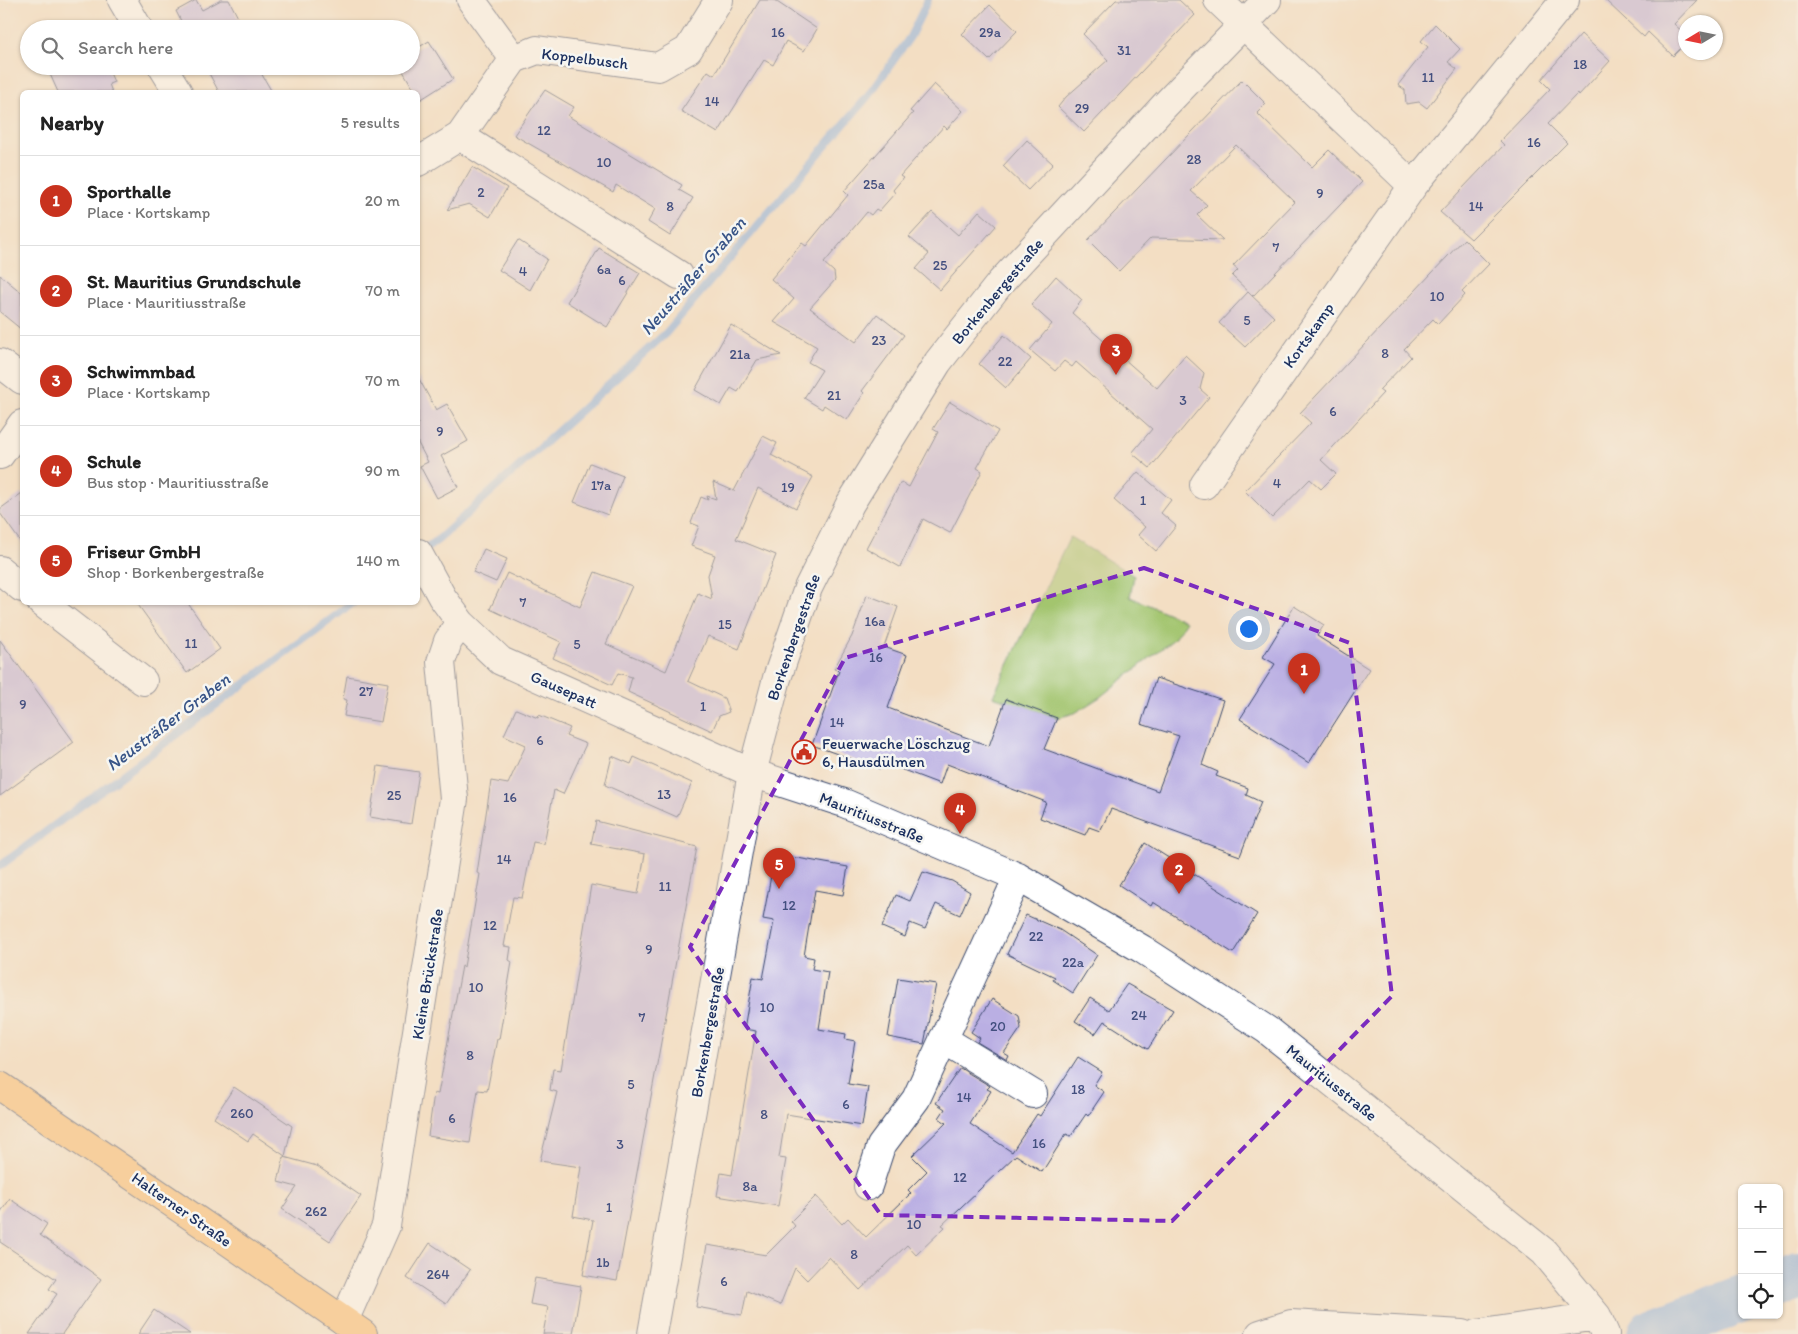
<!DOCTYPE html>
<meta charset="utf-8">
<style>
body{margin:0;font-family:Itim,sans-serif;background:#f2f2f2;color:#222}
.controls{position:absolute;right:15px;bottom:15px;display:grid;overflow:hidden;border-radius:8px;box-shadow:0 1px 4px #0004}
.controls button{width:45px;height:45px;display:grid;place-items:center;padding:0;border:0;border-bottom:1px solid #e0e0e0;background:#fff;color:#222;font:25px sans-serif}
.compass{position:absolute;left:1678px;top:15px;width:45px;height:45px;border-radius:50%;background:#fff;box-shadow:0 1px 4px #0004;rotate:260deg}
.you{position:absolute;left:1248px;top:628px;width:18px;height:18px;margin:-12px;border:4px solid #fff;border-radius:50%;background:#1a73e8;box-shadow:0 0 0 8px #1a73e833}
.badge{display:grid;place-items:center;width:32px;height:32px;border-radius:50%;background:#c8321e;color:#fff;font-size:16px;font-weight:700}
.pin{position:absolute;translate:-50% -41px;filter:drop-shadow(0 1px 2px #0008)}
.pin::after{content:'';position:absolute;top:26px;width:18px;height:15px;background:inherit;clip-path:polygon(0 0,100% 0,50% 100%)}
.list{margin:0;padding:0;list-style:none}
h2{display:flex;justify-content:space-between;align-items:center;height:65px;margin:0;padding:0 20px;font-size:21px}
h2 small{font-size:16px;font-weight:400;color:#767676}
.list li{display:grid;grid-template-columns:32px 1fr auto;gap:15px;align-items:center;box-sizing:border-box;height:90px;padding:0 20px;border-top:1px solid #e0e0e0}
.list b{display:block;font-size:19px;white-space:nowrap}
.list p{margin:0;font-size:16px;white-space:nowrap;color:#767676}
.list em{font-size:16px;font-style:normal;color:#767676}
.icon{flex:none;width:28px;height:28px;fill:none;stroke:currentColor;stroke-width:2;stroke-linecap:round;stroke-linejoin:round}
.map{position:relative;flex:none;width:1798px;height:1334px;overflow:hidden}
.search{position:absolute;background:#fff;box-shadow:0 1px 4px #0004;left:20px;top:20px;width:400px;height:55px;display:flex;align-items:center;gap:12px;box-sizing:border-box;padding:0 18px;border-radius:28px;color:#767676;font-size:19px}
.panel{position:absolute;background:#fff;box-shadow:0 1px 4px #0004;left:20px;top:90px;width:400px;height:515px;border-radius:8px}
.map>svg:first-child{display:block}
</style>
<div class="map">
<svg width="1798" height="1334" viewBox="0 0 1798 1334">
<rect width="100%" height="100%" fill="#f6f6f2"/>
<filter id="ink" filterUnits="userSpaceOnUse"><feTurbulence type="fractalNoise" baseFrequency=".02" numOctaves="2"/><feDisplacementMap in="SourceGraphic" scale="10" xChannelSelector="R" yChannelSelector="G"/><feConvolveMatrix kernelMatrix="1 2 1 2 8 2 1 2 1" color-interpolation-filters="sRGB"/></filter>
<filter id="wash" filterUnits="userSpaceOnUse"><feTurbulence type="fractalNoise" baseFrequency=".0096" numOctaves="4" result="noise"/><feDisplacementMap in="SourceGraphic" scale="20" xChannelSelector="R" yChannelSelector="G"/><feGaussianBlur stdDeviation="1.12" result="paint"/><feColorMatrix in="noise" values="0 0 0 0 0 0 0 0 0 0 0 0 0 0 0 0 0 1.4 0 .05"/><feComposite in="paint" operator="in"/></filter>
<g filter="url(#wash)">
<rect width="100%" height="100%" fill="#f3dec3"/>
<path fill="#a3c56e" stroke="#5f7a66" d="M1070,537l64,39 -4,21 56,24 -12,18 -74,58 -25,16 -18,5 -64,-22z"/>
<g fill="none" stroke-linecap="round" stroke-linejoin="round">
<path stroke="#7babe6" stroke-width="8" d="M423,551l16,-12 227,-206 203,-238 41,-58 18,-37
M0,866l354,-264"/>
<path stroke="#7babe6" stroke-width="48" d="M1779,1284l19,-7
M1651,1334l91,-35"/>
</g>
<g id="blocks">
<path fill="#baafe3" d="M196,0l6,10 19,-10h8l15,29h-59l-9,-18z
M760,0h14l43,29 -13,22 -18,-10 -13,24 -9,-5 -46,73 -37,-22 27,-40 6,4z
M1116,0h63l16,15 -111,117 -26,-25 8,-10 42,-37 -25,-26z
M1605,0h92l-23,24 12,11v8l-13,13 -25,-24 -4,5z
M990,5l27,26 -28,29 -27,-26z
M1435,24l25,25 -12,13 9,7 -30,39 -8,-6 -13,2 -1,-14 -7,-5 30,-38 -7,-6z
M1581,34l29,27 -31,34 -1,-2 -30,31 19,19 -96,96 -31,-27 64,-67 -4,-4 50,-52 -9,-9z
M429,41l24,38 -33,21 -20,-34h11v-14z
M61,66h46l7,16 -5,2 3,8h-54l-9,-20z
M205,66h52l15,26h-53z
M1242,80l24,24 -9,9 55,54 17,-17 33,32 -109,114 -21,-20 6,-6 -5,-4 62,-64 -59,-57 -45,46 16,14 -10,10 26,25 -72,-2 -32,33 -31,-31z
M934,84l29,27 -16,18 -3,-3 -44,50 3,2 -10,12 2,3 -16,18 -3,-2 -5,6 -4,-3 -43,51 10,9 1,8 -25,28 46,34 21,-28 27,21 -42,56 2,2 -17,27 -23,-15 -2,4 -18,-11 18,-28 -14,-8 9,-15 -43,-25 20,-23 -23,-20 31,-36 4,3 42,-51 -4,-4 69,-78 -3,-2z
M545,90l29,17 -6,9 114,69 -3,5 14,8 -23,38 -22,-14 7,-13 -39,-24 -3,7 -99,-57z
M1027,140l26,24 -25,26 -25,-24z
M472,167l35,21 -17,29 -21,-13 -22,6z
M979,211l17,15 -56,64 -24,-21 13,-15 -20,-17 23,-25 26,23z
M1464,239l25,25 -27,28 3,3 -27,29 -5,-5 -29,30 7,8 -32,33 4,3 -62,67 15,14 -15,15 -11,-10 -38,39 -27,-27 66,-68 -11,-10z
M518,240l29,19 -17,31 -31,-20z
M599,248l41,25 -33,54 -40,-25z
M0,275l22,18v37l-22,-18z
M1056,276l26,24 -10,13 85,75 28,-33 19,18 -4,16 9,8 -59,71 -18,-15 20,-24 -76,-67 -4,5 -8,-6 -9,10 -25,-21 22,-26 -21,-19z
M1248,292l26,25 -29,30 -26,-24z
M731,325l50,30 -24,5 -19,32 -7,-4 -10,17 -26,-15z
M1004,335l27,24 -25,29 -27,-24z
M418,377l18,33 11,-6 21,37 -27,15 17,31 -21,11 -17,-32 8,-4 -10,-19z
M950,402l48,29 -21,37 5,3 -32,62 -27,-14 -23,48 -34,-19 35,-66 8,5 29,-55 -5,-3z
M763,436l14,7 -6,12 42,22 -17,31 -38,-20 -22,51 40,16 -37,94 -31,-13 -20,45 36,17 5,14 -10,4 -7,15 -84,-39 4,-15 -14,-4 -6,12 -59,-27 8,-16 -71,-33 17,-36 73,34 15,-35 37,14 -26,58 60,27 32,-78 14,6 -4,-24 7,-20 -24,-9 8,-20 -8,-3 10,-26 7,3 -1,-4 9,3 -3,-17 21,9z
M590,463l33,13 -15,39 -34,-13z
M1138,472l33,28 -10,13 15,13 -20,25 -18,-16 7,-8 -31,-27z
M22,493v51l-22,-31v-4z
M484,549l23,10 -11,23 -23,-10z
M867,595l31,12 -14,40 23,8 -19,53 101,38 17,-47 51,19 -13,31 114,42 21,-55 -38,-12 15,-46 67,22 -21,65 16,7 -2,4 32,12 -2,7 15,7 -21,54 -129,-47 -11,22 -11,-4 -4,8 -45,-17 6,-16 -99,-38 -7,20 -58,-22 -2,7 -68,-24 27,-74 -5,-2 18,-33z
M136,602h51l33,47 -33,24z
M1294,606l30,19 -7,11 52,33 -60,94 -69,-44 35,-55 -12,-7z
M0,640l74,102 -74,54z
M347,676l41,7 -7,39 -37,-6 3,-16 -4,-1z
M516,709l22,9 1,-3 31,13 -4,8 20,8 -23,50 -9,-4 -10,54 -11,-2 -11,56 -9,-1 -9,49 7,1 -2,13 3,2 -13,77h-2l-10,52 -9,-1 -8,53 -42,-7 6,-43 4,1 24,-128 2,1 16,-93 -3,-1 14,-92 17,3 18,-39 -22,-10z
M612,756l19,8 3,-7 58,26 -15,34 -72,-32z
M378,766l41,6 -8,52 -41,-7z
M596,821l101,26 -80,434 -34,-6 10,-55 -20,-4 8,-49 -41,-6 17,-69 -7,-2 3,-21 8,1 30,-185 47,9 7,-40 -54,-10z
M1145,843l112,71 -24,39 -80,-51 -2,4 -32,-21z
M775,854l73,13 -5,28 -28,-5 -11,66 10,2 -2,11 16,3 -9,57 27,5 -1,5 10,2 -7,43 20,3 -6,39 -76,-12 -7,44 7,1 -8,47 -61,-10 4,-23 11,2 24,-144 -12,-2 9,-52 10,2 11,-58 -11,-2z
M923,872l29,9 18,11 -10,23 -24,-11 -11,25 -15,-6 -5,14 -23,-10 14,-32 14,6z
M1026,915l34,15 37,25 -24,38 -20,-13 2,-3 -48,-23z
M898,978l38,6 -12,60 -36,-7z
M1127,984l46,26 -25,39 -44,-28 -9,13 -20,-13 15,-23 19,12z
M992,999l27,17 2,12 -17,25 5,3 -2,4 -30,-18 3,-4 -9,-6z
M1078,1057l24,15 -8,13 10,7 -16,24 -2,-2 -15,22 -5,-2 -24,38 -26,-17 -74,70 3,2 -29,28 -9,-10 -47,45 -31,-33 -22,23 -12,-12 -15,37 -33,-14 -5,24 -46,-8 11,-62 59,10 29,-29 -4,-5 25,-25 26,28 6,-6 18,19 45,-44 -3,-3 19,-19 -15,-15 34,-33 -7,-5 6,-9 -9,-6 24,-35 30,18 -3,3 4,2 -21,33 42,28 25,-38 3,2z
M234,1087l58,39 -7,30 -32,-22 -5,7 -34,-23z
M284,1157l33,9 44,30 -31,45 -48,-32 15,-22 -19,-5z
M10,1199l37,25 -7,11 61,44 -39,55h-33l28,-40 -8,-5 7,-10 -56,-37v-29z
M430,1243l40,27 -24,34 -39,-26z
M535,1278l46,8 -8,48h-30l5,-27 -18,-3z
M154,1310l36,24h-52z"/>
</g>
</g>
<g filter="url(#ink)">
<use href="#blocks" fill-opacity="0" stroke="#3b496d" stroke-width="1"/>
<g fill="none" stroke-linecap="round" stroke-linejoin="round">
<g stroke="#3b496d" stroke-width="30">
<path id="minor" d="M122,0l17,29
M471,0l43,59
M1218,0l195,186
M162,66l16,26
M460,136l219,139
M418,162l42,-26 54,-77 23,-9 121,17 30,-17 31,-50
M0,363l22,17
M0,455l22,-31
M1204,485l209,-299 152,-186
M418,553l24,44 19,26 40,38 251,112 92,30 174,74 124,72 125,81 277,222 53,64 8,18
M0,570l22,18
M41,602l102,79
M943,1039l90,55
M868,1186l13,-40 35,-47 102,-222
M344,1321l42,-95 68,-427 -13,-137 7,-21 13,-18
M652,1334l100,-561 25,-95 31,-90 42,-84 88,-142 18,-23 45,-57 165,-178 101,-104
M1260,1334l31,-10 171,10
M1476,1334l121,-18"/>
</g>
<g stroke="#3b496d" stroke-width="30">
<path id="major" d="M0,1086c122,82 242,165 363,248"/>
</g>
<use href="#minor" stroke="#fff" stroke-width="28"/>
<use href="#major" stroke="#fcbd6f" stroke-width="28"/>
</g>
</g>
<path d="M0 0H1798V1334H0ZM1144,568l206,75 42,353 -220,225 -291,-6 -191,-268 155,-289z" fill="#f3dec3" fill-opacity=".55" fill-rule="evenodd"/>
<path fill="none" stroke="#7b2cbf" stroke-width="4" stroke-dasharray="10 6" stroke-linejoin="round" d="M1144,568l206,75 42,353 -220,225 -291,-6 -191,-268 155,-289z"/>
<defs>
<g id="civic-ring" transform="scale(1.25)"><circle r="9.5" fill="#f6f6f2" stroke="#c8321e" stroke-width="1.5"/><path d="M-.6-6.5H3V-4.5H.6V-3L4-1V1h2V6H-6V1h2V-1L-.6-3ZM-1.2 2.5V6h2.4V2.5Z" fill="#c8321e"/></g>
</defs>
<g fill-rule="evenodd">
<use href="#civic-ring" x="804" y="752"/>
</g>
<g text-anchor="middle" stroke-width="5" stroke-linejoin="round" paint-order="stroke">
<g font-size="14" fill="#434f7f">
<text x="778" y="37">16</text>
<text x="990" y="37">29a</text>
<text x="1124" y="55">31</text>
<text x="1580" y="69">18</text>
<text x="1428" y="82">11</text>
<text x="712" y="106">14</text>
<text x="1082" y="113">29</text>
<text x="544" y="135">12</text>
<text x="1534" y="147">16</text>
<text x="1194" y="164">28</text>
<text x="604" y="167">10</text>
<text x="874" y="189">25a</text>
<text x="481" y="197">2</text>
<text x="1320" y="198">9</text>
<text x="670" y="211">8</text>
<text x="1476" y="211">14</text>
<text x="1276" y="252">7</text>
<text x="940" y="270">25</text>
<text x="604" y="274">6a</text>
<text x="523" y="276">4</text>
<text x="622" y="285">6</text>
<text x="1437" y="301">10</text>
<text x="1247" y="325">5</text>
<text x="879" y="345">23</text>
<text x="1385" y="358">8</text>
<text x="740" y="359">21a</text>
<text x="1005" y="366">22</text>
<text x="834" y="400">21</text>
<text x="1183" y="405">3</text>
<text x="1333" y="416">6</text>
<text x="440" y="436">9</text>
<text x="1277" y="488">4</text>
<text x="601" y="490">17a</text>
<text x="788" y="492">19</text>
<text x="1143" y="505">1</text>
<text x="523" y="607">7</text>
<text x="875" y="626">16a</text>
<text x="725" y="629">15</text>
<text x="191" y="648">11</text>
<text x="577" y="649">5</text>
<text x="876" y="662">16</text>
<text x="366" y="696">27</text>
<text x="23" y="709">9</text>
<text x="703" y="711">1</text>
<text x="837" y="727">14</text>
<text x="540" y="745">6</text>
<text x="664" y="799">13</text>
<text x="394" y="800">25</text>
<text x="510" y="802">16</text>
<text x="504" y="864">14</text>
<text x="665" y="891">11</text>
<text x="789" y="910">12</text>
<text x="490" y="930">12</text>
<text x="1036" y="941">22</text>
<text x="649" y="954">9</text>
<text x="1073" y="967">22a</text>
<text x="476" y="992">10</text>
<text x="767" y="1012">10</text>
<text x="1139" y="1020">24</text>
<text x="642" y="1022">7</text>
<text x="998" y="1031">20</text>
<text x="470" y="1060">8</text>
<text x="631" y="1089">5</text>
<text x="1078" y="1094">18</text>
<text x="964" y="1102">14</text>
<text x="846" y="1109">6</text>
<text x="242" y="1118">260</text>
<text x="764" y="1119">8</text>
<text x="452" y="1123">6</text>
<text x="1039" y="1148">16</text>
<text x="620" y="1149">3</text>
<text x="960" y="1182">12</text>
<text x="750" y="1191">8a</text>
<text x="609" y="1212">1</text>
<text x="316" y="1216">262</text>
<text x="914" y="1229">10</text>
<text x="854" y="1259">8</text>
<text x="603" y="1267">1b</text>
<text x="438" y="1279">264</text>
<text x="724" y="1286">6</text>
</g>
<g font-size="16" fill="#1b2f5e" stroke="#f6f6f2">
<text transform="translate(585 58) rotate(7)" y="6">Koppelbusch</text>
<text transform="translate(997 291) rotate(-50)" y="6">Borkenbergestraße</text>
<text transform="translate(1308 335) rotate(-55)" y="6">Kortskamp</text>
<text transform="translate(793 637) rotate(-71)" y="6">Borkenbergestraße</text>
<text transform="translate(564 689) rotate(24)" y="6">Gausepatt</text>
<text transform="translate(872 817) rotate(22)" y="6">Mauritiusstraße</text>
<text transform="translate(427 974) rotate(-81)" y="6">Kleine Brückstraße</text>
<text transform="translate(707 1032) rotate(-80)" y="6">Borkenbergestraße</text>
<text transform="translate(1332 1082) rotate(39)" y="6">Mauritiusstraße</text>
<text transform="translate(182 1209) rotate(35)" y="6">Halterner Straße</text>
</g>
<g font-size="16" fill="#1b2f5e" stroke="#f6f6f2" text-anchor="start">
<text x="822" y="749">Feuerwache Löschzug<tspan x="822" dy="18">6, Hausdülmen</tspan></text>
</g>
<g font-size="18" font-style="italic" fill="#385487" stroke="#f6f6f2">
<text transform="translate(693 276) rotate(-49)" y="6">Neusträßer Graben</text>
<text transform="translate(168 722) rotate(-37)" y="6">Neusträßer Graben</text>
</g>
</g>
</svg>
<div class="controls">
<button>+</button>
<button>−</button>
<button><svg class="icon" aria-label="locate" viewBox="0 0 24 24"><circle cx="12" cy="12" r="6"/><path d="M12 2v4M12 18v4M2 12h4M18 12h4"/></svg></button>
</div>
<svg class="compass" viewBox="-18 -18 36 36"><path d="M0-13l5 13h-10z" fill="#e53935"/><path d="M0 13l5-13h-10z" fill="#767676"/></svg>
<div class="you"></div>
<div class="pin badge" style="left:1304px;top:694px">1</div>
<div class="pin badge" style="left:1179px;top:894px">2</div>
<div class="pin badge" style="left:1116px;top:375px">3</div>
<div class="pin badge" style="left:960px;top:834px">4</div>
<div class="pin badge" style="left:779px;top:889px">5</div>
<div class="search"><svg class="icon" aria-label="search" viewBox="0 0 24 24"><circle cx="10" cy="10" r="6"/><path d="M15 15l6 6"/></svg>Search here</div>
<section class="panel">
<h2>Nearby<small>5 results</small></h2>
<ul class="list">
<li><span class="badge">1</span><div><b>Sporthalle</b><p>Place · Kortskamp</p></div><em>20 m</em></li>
<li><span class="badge">2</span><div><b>St. Mauritius Grundschule</b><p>Place · Mauritiusstraße</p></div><em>70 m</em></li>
<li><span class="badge">3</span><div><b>Schwimmbad</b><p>Place · Kortskamp</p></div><em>70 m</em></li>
<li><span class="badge">4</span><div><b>Schule</b><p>Bus stop · Mauritiusstraße</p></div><em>90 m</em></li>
<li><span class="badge">5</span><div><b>Friseur GmbH</b><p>Shop · Borkenbergestraße</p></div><em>140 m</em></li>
</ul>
</section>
</div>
